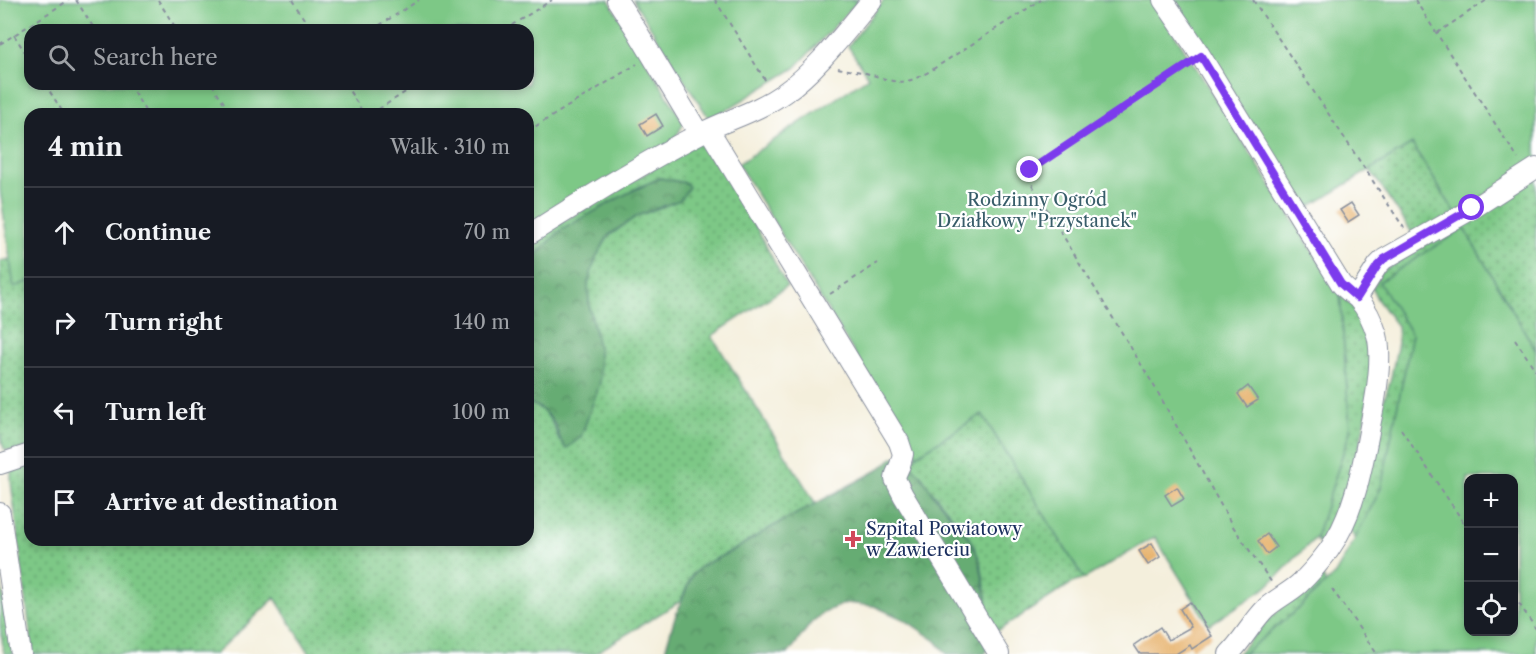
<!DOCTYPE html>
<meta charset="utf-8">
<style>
body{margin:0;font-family:"Libre Caslon Text",serif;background:#20242c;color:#f1f3f6}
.controls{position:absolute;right:18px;bottom:18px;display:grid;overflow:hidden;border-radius:12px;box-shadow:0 3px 9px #0003}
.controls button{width:54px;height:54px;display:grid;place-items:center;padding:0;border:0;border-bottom:2px solid #363941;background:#171b24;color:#f1f3f6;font:30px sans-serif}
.stop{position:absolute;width:18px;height:18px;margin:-14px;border:4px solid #7c3aed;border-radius:50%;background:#fff}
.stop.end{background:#7c3aed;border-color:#fff;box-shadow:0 2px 6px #0008}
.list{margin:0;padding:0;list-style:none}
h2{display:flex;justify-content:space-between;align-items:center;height:78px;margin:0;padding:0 24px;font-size:26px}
h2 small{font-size:20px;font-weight:400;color:#9ea1a6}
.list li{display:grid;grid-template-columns:39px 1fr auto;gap:18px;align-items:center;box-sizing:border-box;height:90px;padding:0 24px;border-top:2px solid #363941}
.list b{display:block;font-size:22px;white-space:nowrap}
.list em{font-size:20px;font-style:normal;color:#9ea1a6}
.icon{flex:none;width:33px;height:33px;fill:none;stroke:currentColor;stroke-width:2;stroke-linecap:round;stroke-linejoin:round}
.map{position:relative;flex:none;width:1536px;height:654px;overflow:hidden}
.search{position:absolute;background:#171b24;box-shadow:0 3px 9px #0003;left:24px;top:24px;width:510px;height:66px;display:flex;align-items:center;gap:15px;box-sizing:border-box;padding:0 21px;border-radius:18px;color:#9ea1a6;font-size:22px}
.panel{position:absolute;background:#171b24;box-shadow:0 3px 9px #0003;left:24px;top:108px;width:510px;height:438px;border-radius:18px}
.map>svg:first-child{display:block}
</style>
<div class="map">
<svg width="1536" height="654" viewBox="0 0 1536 654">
<defs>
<pattern id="grass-dots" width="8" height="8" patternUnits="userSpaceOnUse" patternTransform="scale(1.5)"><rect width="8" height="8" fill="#7dc886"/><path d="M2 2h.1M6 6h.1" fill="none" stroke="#66a371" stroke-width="1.8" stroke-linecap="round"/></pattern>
<pattern id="forest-crowns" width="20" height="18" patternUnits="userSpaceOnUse" patternTransform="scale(1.5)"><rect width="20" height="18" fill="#66ac73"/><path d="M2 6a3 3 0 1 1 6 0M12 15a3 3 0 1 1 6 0" fill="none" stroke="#538c62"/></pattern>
</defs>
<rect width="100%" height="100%" fill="#fff"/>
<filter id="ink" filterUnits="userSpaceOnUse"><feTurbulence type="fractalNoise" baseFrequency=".0167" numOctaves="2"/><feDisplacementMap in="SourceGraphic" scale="12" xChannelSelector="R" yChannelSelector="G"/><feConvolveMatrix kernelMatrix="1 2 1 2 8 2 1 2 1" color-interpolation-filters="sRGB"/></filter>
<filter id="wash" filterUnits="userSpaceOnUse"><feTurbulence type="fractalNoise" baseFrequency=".008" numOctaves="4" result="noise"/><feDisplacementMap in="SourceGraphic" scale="24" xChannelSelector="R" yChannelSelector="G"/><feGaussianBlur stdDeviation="1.35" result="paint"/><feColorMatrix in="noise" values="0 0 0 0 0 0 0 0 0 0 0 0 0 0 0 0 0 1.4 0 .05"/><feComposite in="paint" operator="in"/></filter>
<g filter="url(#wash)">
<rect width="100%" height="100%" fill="#f4efdc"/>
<path fill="url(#grass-dots)" stroke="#4c7c72" stroke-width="1.5" d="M702,140l9,5 22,38 54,103 -75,50 104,168 -84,47 -29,14 -11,10 -11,26 -87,53h-284l-35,-56 -60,56h-182l-22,-172v-11l4,-3 15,-5v77h498v-137c18,4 26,21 31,37l36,-109 -6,-26 -1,-22 8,-26 13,-21 28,-20 43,-16 6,-17 -26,-5 -21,9 -78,43 -33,33v-21z
M1412,144l44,70 -41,23 -45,-67z
M1536,174v177l-72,-123 -52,107 -31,153 -26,51 -7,-12 31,-113 11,-32 8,-39 -1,-17 -20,-27 -5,-11 9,-16z
M10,259l4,28 16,-6v167l-20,3 -6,-2 -2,-6 -2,-12v-170z
M1340,294l12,11 15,23 6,18 -1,43 -22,102 -24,54 -9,-3 -1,-5 34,-106z
M982,414l102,165 -12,4 -73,47 -13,-1c1,-30 0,-63 -16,-90 -9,-14 -22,-27 -32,-40 -11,-13 -17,-25 -29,-36l8,-8z
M1316,574l8,4 1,6 -29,27 -53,43h-5l25,-30 31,-28z
M0,579l14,75h-10l-4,-28z"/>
<path fill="url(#forest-crowns)" stroke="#406e68" stroke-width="1.5" d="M660,178l26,5 3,4 -9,13 -43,16 -28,19 -13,22 -8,26 1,22 10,46 1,32 -19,54 -15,12c-7,-9 -8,-18 -12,-26 -6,-9 -16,-18 -26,-20v-140l33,-33 61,-34z
M894,457l10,2 17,16 14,22 34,41 10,20 8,43v49l-2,4h-38l-11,-13 -31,-21 -31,-14 -28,-3 -22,9 -13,11 -23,31h-122v-7l8,-27 18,-45 11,-10 29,-14 38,-23 108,-58z"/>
<path fill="#7dc886" stroke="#4c7c72" stroke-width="1.5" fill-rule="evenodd" d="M0,0h609l75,123 -11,19 -145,85v-113h-498v167l-16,6 -14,-97zM30,30h498v54h-498z
M633,0h226l-64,68 -85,52z
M884,0h269l187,294 10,137 -34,106 -49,50 -58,38 -54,-88 -71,42 -102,-165 -65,41 -179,-291 130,-87 -20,-31z
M1171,0h365v162l-80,52 -44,-70 -106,65z
M1464,228l72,123v303h-293l53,-43 39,-37 20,-35 26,-51 31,-153 -33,-53zM1468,478h46v154h-46z"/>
<g id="blocks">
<path fill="#e7b36e" d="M656,114l7,12 -16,10 -7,-12z
M1351,203l8,12 -11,7 -8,-12z
M1248,386l10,14 -11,7 -9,-13z
M1177,487l7,12 -12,7 -7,-11z
M1267,534l9,13 -9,7 -9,-13z
M1152,543l8,14 -12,8 -9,-14z
M1190,602l22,34 -20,13 -2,-4 -14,9h-36l-6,-9 26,-18 8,13 23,-13 -11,-18z"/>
</g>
</g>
<g filter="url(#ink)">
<use href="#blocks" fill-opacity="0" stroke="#888f9d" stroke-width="1.5"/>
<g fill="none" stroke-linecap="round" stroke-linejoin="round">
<g stroke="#888f9d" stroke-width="22">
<path id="minor" d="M617,0l20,31 62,103
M1163,0l31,45 147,239c5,6 12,10 17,15 9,10 15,23 19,36 6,23 -1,62 -6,86 -8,43 -16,92 -42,129 -9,12 -19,24 -30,34 -10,9 -23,15 -33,24 -14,14 -23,32 -37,46
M709,130l190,312 4,12 -3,11 -4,9 -1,5 8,16 96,159
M528,235c56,-35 111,-70 169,-100 29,-15 60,-23 87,-42 33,-23 62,-62 88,-93
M1357,298l21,-33 6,-6 88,-50 64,-41
M0,464l30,-10
M0,513l21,141"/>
</g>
<path stroke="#888f9d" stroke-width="2" stroke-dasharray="4.5 4.5" stroke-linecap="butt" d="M76,0l19,30
M158,0l19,30
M292,0l19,30
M715,0l52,83
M1253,0l151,228
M1415,0l103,159
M372,30l47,-30
M504,30l48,-30
M1437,33l50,-33
M14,35l16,25
M0,44l69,-44
M1188,64l-154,103 -7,7 1,4 125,206 79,141 40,58
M838,68c9,2 19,3 28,5 31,9 34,15 64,-2l111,-71
M45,84l19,30
M129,84l18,30
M212,84l19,30
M345,84l19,30
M371,114l47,-30
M528,131l109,-67
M830,294l48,-31
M1515,339l21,32
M1401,429l67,100
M1332,589l45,65
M1514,596l22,33"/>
<use href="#minor" stroke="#fff" stroke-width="20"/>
</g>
</g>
<g fill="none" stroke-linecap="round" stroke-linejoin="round" filter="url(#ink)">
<path stroke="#7c3aed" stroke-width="8" d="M1030,170l171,-114 140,228 16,14 21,-33 6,-6 88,-51"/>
</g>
<path fill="#d1495b" stroke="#fff" stroke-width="2" d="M850 530h6v6h6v6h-6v6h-6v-6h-6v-6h6z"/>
<g text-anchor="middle" stroke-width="4.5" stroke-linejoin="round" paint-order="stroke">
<g font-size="18" fill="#385d6a" stroke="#fff">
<text x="1037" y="206">Rodzinny Ogród<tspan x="1037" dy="21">Działkowy "Przystanek"</tspan></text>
</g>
<g font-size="18" fill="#1b2f5e" stroke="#fff" text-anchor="start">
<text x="866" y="535">Szpital Powiatowy<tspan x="866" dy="21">w Zawierciu</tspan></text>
</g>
</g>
</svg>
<div class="controls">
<button>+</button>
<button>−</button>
<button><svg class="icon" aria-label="locate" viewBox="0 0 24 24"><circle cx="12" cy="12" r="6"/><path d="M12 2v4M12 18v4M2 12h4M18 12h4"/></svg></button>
</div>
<div class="stop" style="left:1472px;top:208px"></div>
<div class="stop end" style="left:1030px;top:170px"></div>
<div class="search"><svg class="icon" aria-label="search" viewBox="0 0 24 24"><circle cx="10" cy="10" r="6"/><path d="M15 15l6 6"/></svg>Search here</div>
<section class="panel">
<h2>4 min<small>Walk · 310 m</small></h2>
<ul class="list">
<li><svg class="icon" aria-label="ahead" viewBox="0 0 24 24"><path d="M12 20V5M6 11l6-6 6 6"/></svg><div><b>Continue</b></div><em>70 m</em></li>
<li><svg class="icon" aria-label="right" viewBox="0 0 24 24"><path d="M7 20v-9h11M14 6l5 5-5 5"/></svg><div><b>Turn right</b></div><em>140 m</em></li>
<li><svg class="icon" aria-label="left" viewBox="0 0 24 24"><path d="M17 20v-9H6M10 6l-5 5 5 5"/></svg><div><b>Turn left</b></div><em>100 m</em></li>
<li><svg class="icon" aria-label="arrive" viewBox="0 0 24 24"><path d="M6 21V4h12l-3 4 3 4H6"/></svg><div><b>Arrive at destination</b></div></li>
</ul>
</section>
</div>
